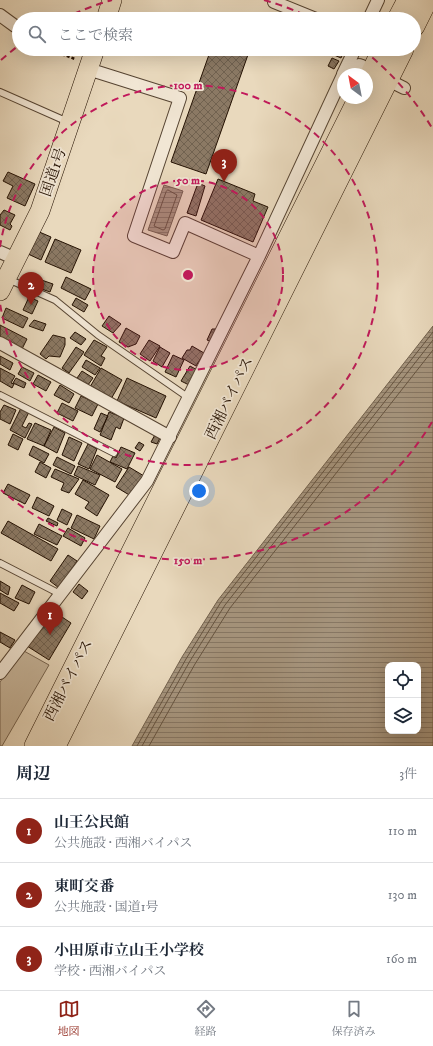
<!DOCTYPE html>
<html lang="ja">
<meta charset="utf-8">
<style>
body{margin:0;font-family:"IM FELL DW Pica","Noto Serif JP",serif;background:#f2f2f3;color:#1f2937}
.controls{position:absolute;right:12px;bottom:12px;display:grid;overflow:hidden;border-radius:8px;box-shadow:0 4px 16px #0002}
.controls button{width:36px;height:36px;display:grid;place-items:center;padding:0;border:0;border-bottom:1px solid #e0e1e3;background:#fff;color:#1f2937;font:20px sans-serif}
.compass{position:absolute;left:337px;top:68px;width:36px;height:36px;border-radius:50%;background:#fff;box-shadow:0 4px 16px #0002;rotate:328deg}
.you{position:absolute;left:199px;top:491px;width:14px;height:14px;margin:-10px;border:3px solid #fff;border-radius:50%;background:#1a73e8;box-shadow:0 0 0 6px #1a73e833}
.badge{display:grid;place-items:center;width:26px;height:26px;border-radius:50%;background:#8f2418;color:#fff;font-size:13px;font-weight:700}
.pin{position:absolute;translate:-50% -33px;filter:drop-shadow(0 1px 2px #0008)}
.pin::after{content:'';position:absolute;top:21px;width:14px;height:12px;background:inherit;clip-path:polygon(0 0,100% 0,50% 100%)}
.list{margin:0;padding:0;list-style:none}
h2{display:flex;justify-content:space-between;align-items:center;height:52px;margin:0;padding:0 16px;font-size:17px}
h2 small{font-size:13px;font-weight:400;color:#747a83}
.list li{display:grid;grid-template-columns:26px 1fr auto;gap:12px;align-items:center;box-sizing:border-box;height:64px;padding:0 16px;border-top:1px solid #e0e1e3}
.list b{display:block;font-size:15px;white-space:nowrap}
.list p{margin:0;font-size:13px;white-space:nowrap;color:#747a83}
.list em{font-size:13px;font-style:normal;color:#747a83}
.icon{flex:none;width:22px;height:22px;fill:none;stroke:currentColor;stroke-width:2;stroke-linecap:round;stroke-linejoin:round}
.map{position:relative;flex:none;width:433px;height:746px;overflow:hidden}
.search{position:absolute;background:#fff;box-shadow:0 4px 16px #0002;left:12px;right:12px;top:12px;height:44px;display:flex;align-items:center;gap:10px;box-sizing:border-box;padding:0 14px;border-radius:22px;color:#747a83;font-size:15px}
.sheet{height:244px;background:#fff}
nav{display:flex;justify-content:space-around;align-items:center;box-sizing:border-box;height:56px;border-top:1px solid #e0e1e3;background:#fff;font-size:11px;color:#747a83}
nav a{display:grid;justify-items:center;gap:2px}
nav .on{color:#8f2418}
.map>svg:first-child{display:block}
</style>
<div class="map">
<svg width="433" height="746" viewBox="0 0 433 746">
<defs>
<pattern id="water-rules" width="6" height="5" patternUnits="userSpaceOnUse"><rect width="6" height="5" fill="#a6957e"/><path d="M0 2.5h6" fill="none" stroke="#877865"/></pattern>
<pattern id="building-cross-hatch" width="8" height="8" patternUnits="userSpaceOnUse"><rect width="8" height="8" fill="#8b7964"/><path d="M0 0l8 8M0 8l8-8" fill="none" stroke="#716250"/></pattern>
</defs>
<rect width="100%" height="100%" fill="#e9d9bd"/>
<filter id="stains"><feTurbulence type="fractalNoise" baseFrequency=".005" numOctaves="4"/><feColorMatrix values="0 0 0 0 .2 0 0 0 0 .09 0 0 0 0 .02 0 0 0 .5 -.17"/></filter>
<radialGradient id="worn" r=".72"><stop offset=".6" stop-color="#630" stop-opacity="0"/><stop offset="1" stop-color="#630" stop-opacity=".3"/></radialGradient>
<path fill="#c8b79d" stroke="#766450" d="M24,651l25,14 -47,81h-2v-64z"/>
<path fill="url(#water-rules)" stroke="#72614d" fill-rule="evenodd" d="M164,185l19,6 -16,45 -19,-6z
M433,326v420h-301l50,-89 36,-57zM388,665h30v66h-30z"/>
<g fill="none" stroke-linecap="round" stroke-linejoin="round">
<path stroke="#665440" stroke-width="1" d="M168,190l9,5 -12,34 -2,1 -9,-4 12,-34z
M137,746l49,-87 35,-57 212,-270
M142,746l48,-85 35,-56 208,-265
M149,746l46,-82 35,-56 203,-258"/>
</g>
<path fill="url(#building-cross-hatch)" stroke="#251203" d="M211,49h39l-44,125 -35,-12z
M337,49h8l-4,9 -7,-3z
M332,58l7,3 -5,8 -6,-3z
M8,172l27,12 -10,22 -18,-8 6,-12 -10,-5z
M218,179l37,15 -2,7 15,6 -15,35 -52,-22z
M198,183l7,3 -9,30 -9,-3z
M4,210l11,5 -5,9 2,2 -2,4 -10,-5v-10z
M37,231l14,6 -10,23 -13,-6z
M55,239l26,11 -10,23 -26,-11z
M27,275l26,9 -3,8 -25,-9z
M66,277l25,12 -6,11 -24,-12z
M29,297l9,4 -6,13 -9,-4z
M76,298l12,7 -4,7 -12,-7z
M6,308l22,10 -5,10 -21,-10z
M109,316l12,8 -8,9 -11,-7z
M34,320l12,4 -3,7 -14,-5z
M0,325l27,14 -6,12 -21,-11z
M126,328l14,8 -4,8 -8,3 -9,-5z
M212,329h9l-7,14 -7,-3z
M75,332l11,7 -5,6 -11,-7z
M53,335l12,3v7l-5,12 -11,-1 -3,3 -6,-5z
M94,340l13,7 -6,9 4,2 -4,8 -17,-11z
M149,340l11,6 -10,15 -10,-7z
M192,346l12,7 -8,13 -14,-8 5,-8h3z
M76,347l8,5 -15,21 -7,-5z
M160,347l10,6 -8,14 -9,-6z
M173,355l11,5 -8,17 -11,-5z
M0,356l13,7 -3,7 -10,-6z
M86,360l14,8 -5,7 -13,-8z
M190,366l11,6 -8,15 -12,-6z
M22,367l12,6 -4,8 -12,-7z
M0,368l15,8 -4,7 3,1 -2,4 -12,-7z
M101,368l21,12 -11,19 -21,-12z
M82,371l11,7 -5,7 -11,-7z
M38,375l13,7 -5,9 -13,-7z
M16,378l10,5 -2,5 -11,-5z
M127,378l39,18 -10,22 -39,-17z
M60,385l14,9 -5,9 -15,-8z
M81,396l17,8 -6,12 -17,-8z
M62,403l16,8 -5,10 -16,-8z
M4,405l12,5 -6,14 -10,-5v-7z
M21,408l8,4 -7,14 4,2 3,-5 3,1 -7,14 -15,-8z
M109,412l15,6 -4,11 -4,-2 -5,13 -11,-5z
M101,413l7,3 -8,16 -6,-3z
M35,423l16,7 -7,16 -17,-7z
M54,427l11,6 -8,20 -13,-7z
M157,431l5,3 -5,10 -6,-2z
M13,434l10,5 -5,11 -10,-5z
M69,437l13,6 -8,18 -12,-6z
M139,442l5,3 -4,6 -5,-3z
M88,444l9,5 -8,20 -11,-5z
M33,446l16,8 -5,9 -15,-8z
M121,447l14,6 -8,16 -17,-7 3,-6 3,2z
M97,455l25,14 -7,13 -25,-13z
M57,457l18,9 -4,8 -18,-9z
M40,462l11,6 -5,10 -11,-6z
M78,466l22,9 -5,10 -21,-10z
M129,467l15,9 -13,20 -15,-9z
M55,469l24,10 -10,14 -8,-3 3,-7 -13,-6z
M83,480l26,15 -12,21 -12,-8 4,-6 -14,-8z
M8,484l22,11 -5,9 -22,-11z
M37,497l17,9 -5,10 -17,-8z
M62,509l10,5 -5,11 -10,-5z
M77,515l23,11 -6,13 -23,-11z
M48,518l10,5 -1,3 -11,-5z
M8,521l50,28 -7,12 -50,-28z
M39,524l23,12 -5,9 -23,-11z
M68,528l17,10 -4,8 -18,-10z
M68,555l9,6 -18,27 -9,-7z
M0,581l10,6 -2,8 -8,-5z
M79,584l9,7 -6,8 -9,-7z
M22,585l13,7 -6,12 -14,-6z
M0,593l19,10 -5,8 -14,-8z
M53,611l18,12 -22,37 -22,-14z
M0,632l15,8 -5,8 -10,-6z"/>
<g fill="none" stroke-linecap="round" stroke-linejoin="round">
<g stroke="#564432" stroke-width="8">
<path id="service" d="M0,92l68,30
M8,279l47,21 43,35 91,63
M0,395l114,58
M0,563l60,31"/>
</g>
<g stroke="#564432" stroke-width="14">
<path id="minor" d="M275,0l-1,2 42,17
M0,15l15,11
M369,19l9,-19
M88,69l92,29 -46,138 39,16 12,-29 74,33
M343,74l12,-25
M353,74l6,-9 3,1
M396,84l8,4
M0,252l16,7
M0,343l170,94
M0,673l147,-192 112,-225 84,-181"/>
</g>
<g stroke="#251203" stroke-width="20">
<path id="trunk" d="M106,19l6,-19
M0,291l40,-80 55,-162"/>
</g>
<g stroke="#251203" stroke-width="22">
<path id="motorway" d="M398,19l10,-19
M414,26l13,-26
M367,82l16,-33
M35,746l324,-648
M55,746l348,-697"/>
</g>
<path stroke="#251203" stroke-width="2.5" stroke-dasharray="3 2" stroke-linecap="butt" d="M48,49l27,10"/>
<use href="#service" stroke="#f1e6d4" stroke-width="6"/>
<use href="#minor" stroke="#f1e6d4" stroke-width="12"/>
<use href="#trunk" stroke="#e9d9bd" stroke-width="19"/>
<use href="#motorway" stroke="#e9d9bd" stroke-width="21"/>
</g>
<circle cx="188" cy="275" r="95" fill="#c2185b" fill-opacity=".12"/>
<g fill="none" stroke="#c2185b" stroke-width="2" stroke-dasharray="7 5">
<circle cx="188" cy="275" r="95"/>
<path d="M0 247A190 190 0 1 1 0 303"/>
<path d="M432 422A285 285 0 0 1 1 490M1 60A285 285 0 0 1 18 46M63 19A285 285 0 0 1 112 0M264 0A285 285 0 0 1 313 19M363 50A285 285 0 0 1 432 128"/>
</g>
<g text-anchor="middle" stroke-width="3.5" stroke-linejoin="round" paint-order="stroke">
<g font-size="15" fill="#251203" stroke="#f1e6d4">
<text transform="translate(53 172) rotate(-71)" y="5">国道1号</text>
<text transform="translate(229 398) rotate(-64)" y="5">西湘バイパス</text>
<text transform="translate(68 680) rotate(-63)" y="5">西湘バイパス</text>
</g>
</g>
<circle cx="188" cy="275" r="6" fill="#c2185b" stroke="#f1e6d4" stroke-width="2"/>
<g font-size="12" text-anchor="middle" font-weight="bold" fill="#c2185b" stroke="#f1e6d4" stroke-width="3.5" stroke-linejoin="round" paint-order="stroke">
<text x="188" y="89">100 m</text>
<text x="188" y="184">50 m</text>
<text x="188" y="564">150 m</text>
</g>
<rect width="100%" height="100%" filter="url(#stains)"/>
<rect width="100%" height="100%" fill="url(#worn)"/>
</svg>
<div class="controls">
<button><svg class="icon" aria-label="locate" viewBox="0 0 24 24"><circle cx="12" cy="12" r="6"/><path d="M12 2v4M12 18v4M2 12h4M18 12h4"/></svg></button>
<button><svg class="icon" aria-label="layers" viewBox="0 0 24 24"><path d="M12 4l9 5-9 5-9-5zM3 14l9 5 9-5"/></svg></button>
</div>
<svg class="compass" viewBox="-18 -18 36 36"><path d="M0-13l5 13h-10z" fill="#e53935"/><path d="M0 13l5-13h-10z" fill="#747a83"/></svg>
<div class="you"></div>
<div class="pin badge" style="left:50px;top:635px">1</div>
<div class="pin badge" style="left:31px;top:305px">2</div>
<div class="pin badge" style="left:224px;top:182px">3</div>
<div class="search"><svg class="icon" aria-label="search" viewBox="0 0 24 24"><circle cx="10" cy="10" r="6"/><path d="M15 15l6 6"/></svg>ここで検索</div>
</div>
<section class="sheet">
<h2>周辺<small>3件</small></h2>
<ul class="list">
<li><span class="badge">1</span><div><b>山王公民館</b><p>公共施設 · 西湘バイパス</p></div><em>110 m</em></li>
<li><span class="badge">2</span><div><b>東町交番</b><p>公共施設 · 国道1号</p></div><em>130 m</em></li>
<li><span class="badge">3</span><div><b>小田原市立山王小学校</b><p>学校 · 西湘バイパス</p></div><em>160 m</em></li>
</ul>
</section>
<nav>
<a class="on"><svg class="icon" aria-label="map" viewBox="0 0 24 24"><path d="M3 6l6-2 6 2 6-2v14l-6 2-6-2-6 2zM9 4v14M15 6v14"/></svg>地図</a>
<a><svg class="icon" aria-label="directions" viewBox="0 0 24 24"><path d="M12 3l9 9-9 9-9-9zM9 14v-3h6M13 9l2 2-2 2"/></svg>経路</a>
<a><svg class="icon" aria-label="saved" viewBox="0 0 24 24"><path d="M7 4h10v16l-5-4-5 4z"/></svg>保存済み</a>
</nav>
